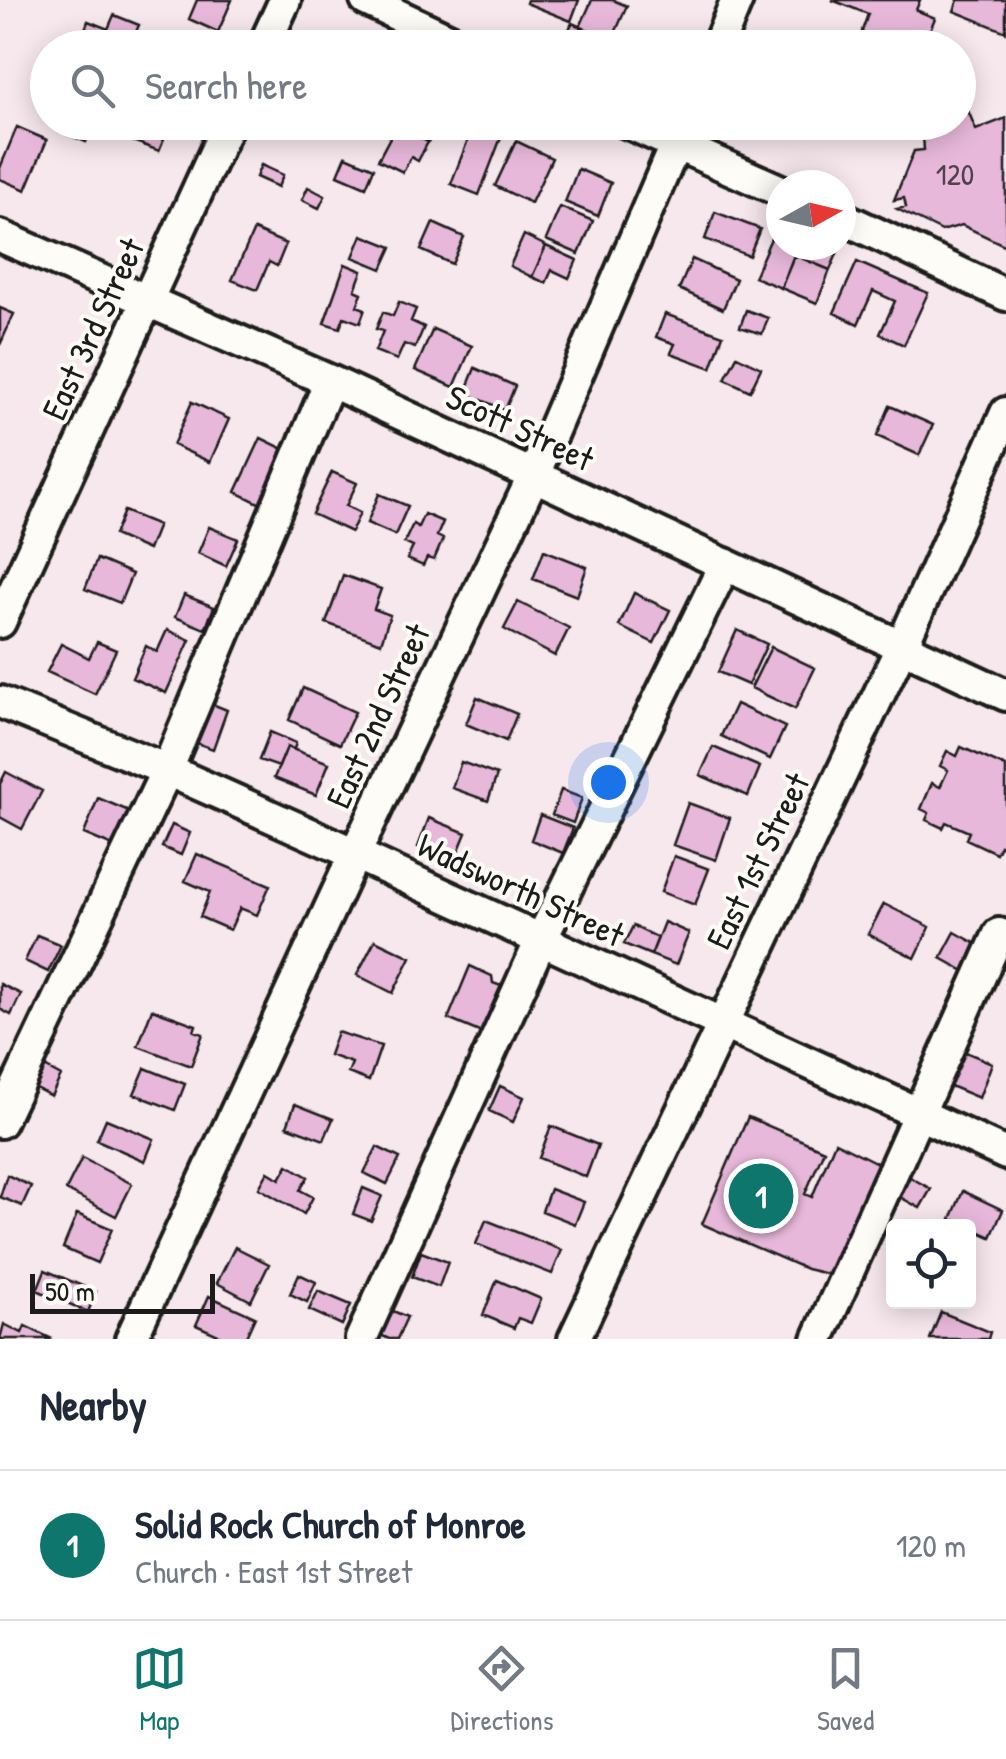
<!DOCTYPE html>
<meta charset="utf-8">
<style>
body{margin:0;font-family:"Patrick Hand",sans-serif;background:#f2f2f3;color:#1f2937}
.controls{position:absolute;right:30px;bottom:30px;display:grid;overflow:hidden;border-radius:10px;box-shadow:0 5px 25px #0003}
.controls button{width:90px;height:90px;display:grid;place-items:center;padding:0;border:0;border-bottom:2px solid #e0e1e3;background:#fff;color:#1f2937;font:50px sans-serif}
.compass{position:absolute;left:766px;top:170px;width:90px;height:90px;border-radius:50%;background:#fff;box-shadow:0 5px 25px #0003;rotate:82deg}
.scale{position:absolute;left:30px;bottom:25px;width:185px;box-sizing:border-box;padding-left:10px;border:5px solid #1c1c1c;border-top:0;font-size:28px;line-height:35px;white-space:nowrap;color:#1c1c1c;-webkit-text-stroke:8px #fdfcf7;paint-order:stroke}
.you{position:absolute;left:608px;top:782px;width:35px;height:35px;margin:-25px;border:8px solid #fff;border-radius:50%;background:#1a73e8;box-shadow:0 0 0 15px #1a73e833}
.badge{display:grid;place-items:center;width:65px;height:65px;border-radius:50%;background:#0f766e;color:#fff;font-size:32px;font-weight:700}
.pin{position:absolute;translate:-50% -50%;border:5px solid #fff;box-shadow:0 2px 10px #0006}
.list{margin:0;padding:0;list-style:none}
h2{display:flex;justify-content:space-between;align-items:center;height:130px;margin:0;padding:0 40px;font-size:42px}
h2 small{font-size:32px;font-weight:400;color:#747a83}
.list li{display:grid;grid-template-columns:65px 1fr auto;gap:30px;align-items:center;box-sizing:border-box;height:150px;padding:0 40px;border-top:2px solid #e0e1e3}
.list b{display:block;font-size:38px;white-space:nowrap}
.list p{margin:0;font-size:32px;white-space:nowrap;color:#747a83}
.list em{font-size:32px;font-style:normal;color:#747a83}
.icon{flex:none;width:55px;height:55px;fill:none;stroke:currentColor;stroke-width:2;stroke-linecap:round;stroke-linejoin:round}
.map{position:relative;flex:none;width:1006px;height:1339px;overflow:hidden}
.search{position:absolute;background:#fff;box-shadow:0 5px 25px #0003;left:30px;right:30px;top:30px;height:110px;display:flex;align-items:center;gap:25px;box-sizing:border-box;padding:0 35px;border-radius:55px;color:#747a83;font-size:38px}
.sheet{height:280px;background:#fff}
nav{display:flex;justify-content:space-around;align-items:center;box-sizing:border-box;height:140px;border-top:2px solid #e0e1e3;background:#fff;font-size:28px;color:#747a83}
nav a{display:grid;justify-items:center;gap:5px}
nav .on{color:#0f766e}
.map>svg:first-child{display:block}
</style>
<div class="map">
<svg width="1006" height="1339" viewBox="0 0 1006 1339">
<rect width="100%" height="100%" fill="#f7e8ee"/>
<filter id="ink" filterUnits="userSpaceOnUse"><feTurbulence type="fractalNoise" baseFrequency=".01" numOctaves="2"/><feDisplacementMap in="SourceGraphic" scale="20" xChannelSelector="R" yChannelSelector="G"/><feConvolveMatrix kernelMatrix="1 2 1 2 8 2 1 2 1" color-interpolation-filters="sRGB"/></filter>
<g filter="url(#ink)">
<path fill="#e8b8da" stroke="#1c1c1c" stroke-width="2.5" d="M197,0h35l-14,32 -29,-13z
M527,0h52l-8,21 -45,-18z
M592,0h21l14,6 -15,34 -32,-13z
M832,0h88l-4,10 19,8 -10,24 -13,6h-44l-6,-17 6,-17z
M958,0h48v32l-52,-21z
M114,15l25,10 -10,23h-14l-32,-13 5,-14 20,8z
M572,23l50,22 -1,3h-60z
M958,103l9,5 9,22 30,-12v128l-44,-21 -20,6 -45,-22 9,-2 -2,-9 -10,2 20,-49 10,-1 -2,-28h36z
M63,122h31l-8,20 -26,-11z
M118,122h47l5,2 -11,27 -45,-17z
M397,122h41l-10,20 -32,-16z
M474,124l28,11 -23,60 -28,-11z
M396,126l32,16 -10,19 -7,-4 -8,15 -25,-12z
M17,127l30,13 -21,50 -26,-11v-11z
M516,141l36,17 -21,45 -36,-17z
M346,156l28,12 -8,19 -28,-12z
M261,165l22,10 -5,12 -22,-10z
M578,169l33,14 -13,33 -33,-14z
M308,187l17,9 -6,12 -17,-8z
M560,207l33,14 -14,33 -33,-14z
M715,212l45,17 -11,27 -44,-17z
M433,223l31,14 -12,27 -31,-14z
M776,227l5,3v15h18l-18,43 -27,-11z
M254,230l32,14 -9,22 -8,-4 -12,28 -25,-10z
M362,235l30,12 -10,22 -29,-12z
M524,235l22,11 -14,31 -22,-11z
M799,245h17l21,9 -7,16 -36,-15z
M546,246l31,14 -8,18 -17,-8 -6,13 -14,-6z
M794,255l36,15 -13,33 -36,-15z
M692,259l44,20 -13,30 -44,-20z
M857,262l71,31 -24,52 -24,-11 15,-33 -22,-10 -15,33 -24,-11z
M345,264l17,7 -7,19 7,3 -5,13 8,3 -5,14 -16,-6 -4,11 -16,-5z
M399,302l17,7 -5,12 13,6 -9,21 -11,-4 -7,16 -22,-9 8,-20 -7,-2 7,-17 10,4z
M0,308l14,6 -14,31z
M746,310l22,8 -6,16 -22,-7z
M665,314l58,21 -12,33 -40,-15 4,-9 -19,-7z
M433,329l39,17 -18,41 -39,-17z
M737,356l24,12 -11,23 -25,-12z
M475,368l40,18 -10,24 -40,-17z
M192,402l37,17 -19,43 -37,-17z
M890,406l43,19 -14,30 -42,-19z
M261,438l31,15 -25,54 -31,-15z
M332,472l25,11 -11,23 14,7 -9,19 -39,-18z
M379,494l29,12 -13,29 -28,-12z
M124,511l34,14 -10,25 -34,-15z
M424,514l19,8 -6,14 6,3 -9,21 -7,-2 -4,8 -16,-7 6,-12 -9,-4 9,-19 5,3z
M209,527l29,12 -12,27 -28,-13z
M544,550l43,17 -10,29 -44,-17z
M97,559l35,15 -12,29 -35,-14z
M343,575l38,14 -7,20 16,6 -9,28 -55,-20z
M634,593l36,17 -16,33 -35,-17z
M184,595l30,12 -9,22 -30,-12z
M518,602l51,26 -14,28 -51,-27z
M167,630l23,10 -24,53 -34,-15 14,-32 11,6z
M737,630l30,14 -19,41 -30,-13z
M97,642l19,8 -21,44 -48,-22 14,-28 28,14z
M771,647l44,21 -20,41 -44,-21z
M303,688l52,24 -15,32 -51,-24z
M477,697l40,17 -11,27 -40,-17z
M200,699l27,11 -14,39 -28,-10z
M736,704l49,23 -15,32 -49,-23z
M270,732l26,11 -2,6 -7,-2 -8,20 -20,-7z
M287,747l42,16 -13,32 -42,-17z
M713,747l47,20 -12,29 -48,-21z
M961,747l45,20v81l-6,-3 -4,8 -30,-14 3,-7 -23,-10 -3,6 -17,-8 3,-7 -8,-4 11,-26 8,4 8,-17 -8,-4 7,-15 10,5z
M461,762l36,13 -9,26 -36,-13z
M6,772l36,19 -20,38 -22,-12v-33z
M561,790l21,8 -9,25 -21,-8z
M98,798l31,13 -14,36 -31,-13z
M688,803l42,15 -14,42 -43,-15z
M540,815l33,13 -10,25 -32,-13z
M429,818l37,15 -12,29 -36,-15z
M172,825l18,8 -9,22 -19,-8z
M197,854l73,31 -13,30 -17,-7 -10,22 -30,-13 10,-25 -25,-11z
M674,856l35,13 -14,36 -34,-13z
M884,904l46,23 -15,31 -47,-24z
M664,922l25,11 -13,32 -25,-10z
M633,926l25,12 -7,17 -27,-11z
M955,932l27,15 -14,26 -27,-15z
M37,935l24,10 -13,27 -23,-11z
M375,940l36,17 -18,36 -36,-18z
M470,966l22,10 1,7 11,4 -15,49 -41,-17z
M0,984l21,10 -10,21 -11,-6z
M152,1009l44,16 -2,6 9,3 -12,32 -53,-20z
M337,1032l44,14 -12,35 -21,-8 4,-10 -23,-8z
M963,1051l29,12 -13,35 -29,-12z
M41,1065l20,11 -10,20 -21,-11z
M145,1068l40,16 -10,26 -41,-16z
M500,1086l24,11 -11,25 -24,-11z
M295,1104l38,15 -9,21 -37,-14z
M748,1117l76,33 -19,44 7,3 23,-55 52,26 -47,109 -34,-8 -104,-45z
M106,1119l48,20 -9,22 -48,-21z
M551,1126l47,19 -12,32 -47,-19z
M377,1147l23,11 -13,26 -23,-11z
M82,1158l50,26 -16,32 -50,-26z
M288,1165l20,12 -8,13 13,7 -9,17 -45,-26 9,-16 12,7z
M7,1175l24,11 -9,20 -22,-9z
M908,1176l23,13 -11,19 -22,-12z
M363,1188l19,8 -11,25 -18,-7z
M550,1189l34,13 -9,22 -33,-13z
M963,1191l40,19 -12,27 -40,-18z
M77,1214l35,15 -15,34 -34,-15z
M486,1220l76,30 -10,24 -76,-30z
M235,1247l34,17 -18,37 -34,-18z
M421,1252l27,10 -9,25 -27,-10z
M45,1270l51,22 -8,20 -51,-22z
M299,1274l17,8 -9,20 -17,-8z
M497,1280l44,19 -10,24 -13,-5 -4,10 -31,-13z
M318,1291l33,14 -9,20 -33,-15z
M209,1296l46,21 -10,22h-18l-31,-14z
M386,1308l21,9 -10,22h-8l-15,-7z
M941,1312l49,20 -2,7h-58z
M4,1324l18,9 3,-7 27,13h-52z"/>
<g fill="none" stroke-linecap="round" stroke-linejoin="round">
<g stroke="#1c1c1c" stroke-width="38">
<path id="minor" d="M366,0l101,48
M263,48l22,-48
M717,48l20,-48
M626,122l155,69
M841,217l165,78
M0,236l330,145 676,314
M0,622l229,-500
M0,702l167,68 188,84 651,300
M0,1122l167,-352 163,-389
M131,1339l224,-485 178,-377 152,-355
M361,1339l180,-399 184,-376
M574,1339l327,-691 105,-235
M818,1339l181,-405"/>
</g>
<use href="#minor" stroke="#fdfcf7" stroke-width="30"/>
</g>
</g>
<g text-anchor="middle" stroke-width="8" stroke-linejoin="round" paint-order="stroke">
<g font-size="30" fill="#4f434c">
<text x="955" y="185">120</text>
</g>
<g font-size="35" fill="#1c1c1c" stroke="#fdfcf7">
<text transform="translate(93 329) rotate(-65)" y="12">East 3rd Street</text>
<text transform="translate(520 428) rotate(25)" y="12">Scott Street</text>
<text transform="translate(378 716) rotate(-65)" y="12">East 2nd Street</text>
<text transform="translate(758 861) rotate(-64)" y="12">East 1st Street</text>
<text transform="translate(521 890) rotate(25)" y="12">Wadsworth Street</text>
</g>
</g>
</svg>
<div class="controls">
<button><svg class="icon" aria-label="locate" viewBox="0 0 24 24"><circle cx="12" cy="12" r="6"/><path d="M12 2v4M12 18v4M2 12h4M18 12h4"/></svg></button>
</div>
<svg class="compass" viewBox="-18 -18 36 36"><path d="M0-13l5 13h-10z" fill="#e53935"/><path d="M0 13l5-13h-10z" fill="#747a83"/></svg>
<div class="scale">50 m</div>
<div class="you"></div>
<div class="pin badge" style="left:761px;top:1196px">1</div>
<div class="search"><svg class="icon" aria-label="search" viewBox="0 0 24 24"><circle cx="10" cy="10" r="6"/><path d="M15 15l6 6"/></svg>Search here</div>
</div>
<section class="sheet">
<h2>Nearby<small></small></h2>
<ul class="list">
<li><span class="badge">1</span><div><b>Solid Rock Church of Monroe</b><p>Church · East 1st Street</p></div><em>120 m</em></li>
</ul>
</section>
<nav>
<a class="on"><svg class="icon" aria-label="map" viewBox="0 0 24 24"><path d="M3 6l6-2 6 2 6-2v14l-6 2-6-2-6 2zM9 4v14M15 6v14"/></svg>Map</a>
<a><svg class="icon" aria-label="directions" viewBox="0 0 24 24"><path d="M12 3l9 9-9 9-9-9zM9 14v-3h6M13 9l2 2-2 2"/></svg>Directions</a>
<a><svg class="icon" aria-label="saved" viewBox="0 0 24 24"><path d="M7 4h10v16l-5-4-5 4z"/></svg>Saved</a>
</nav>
